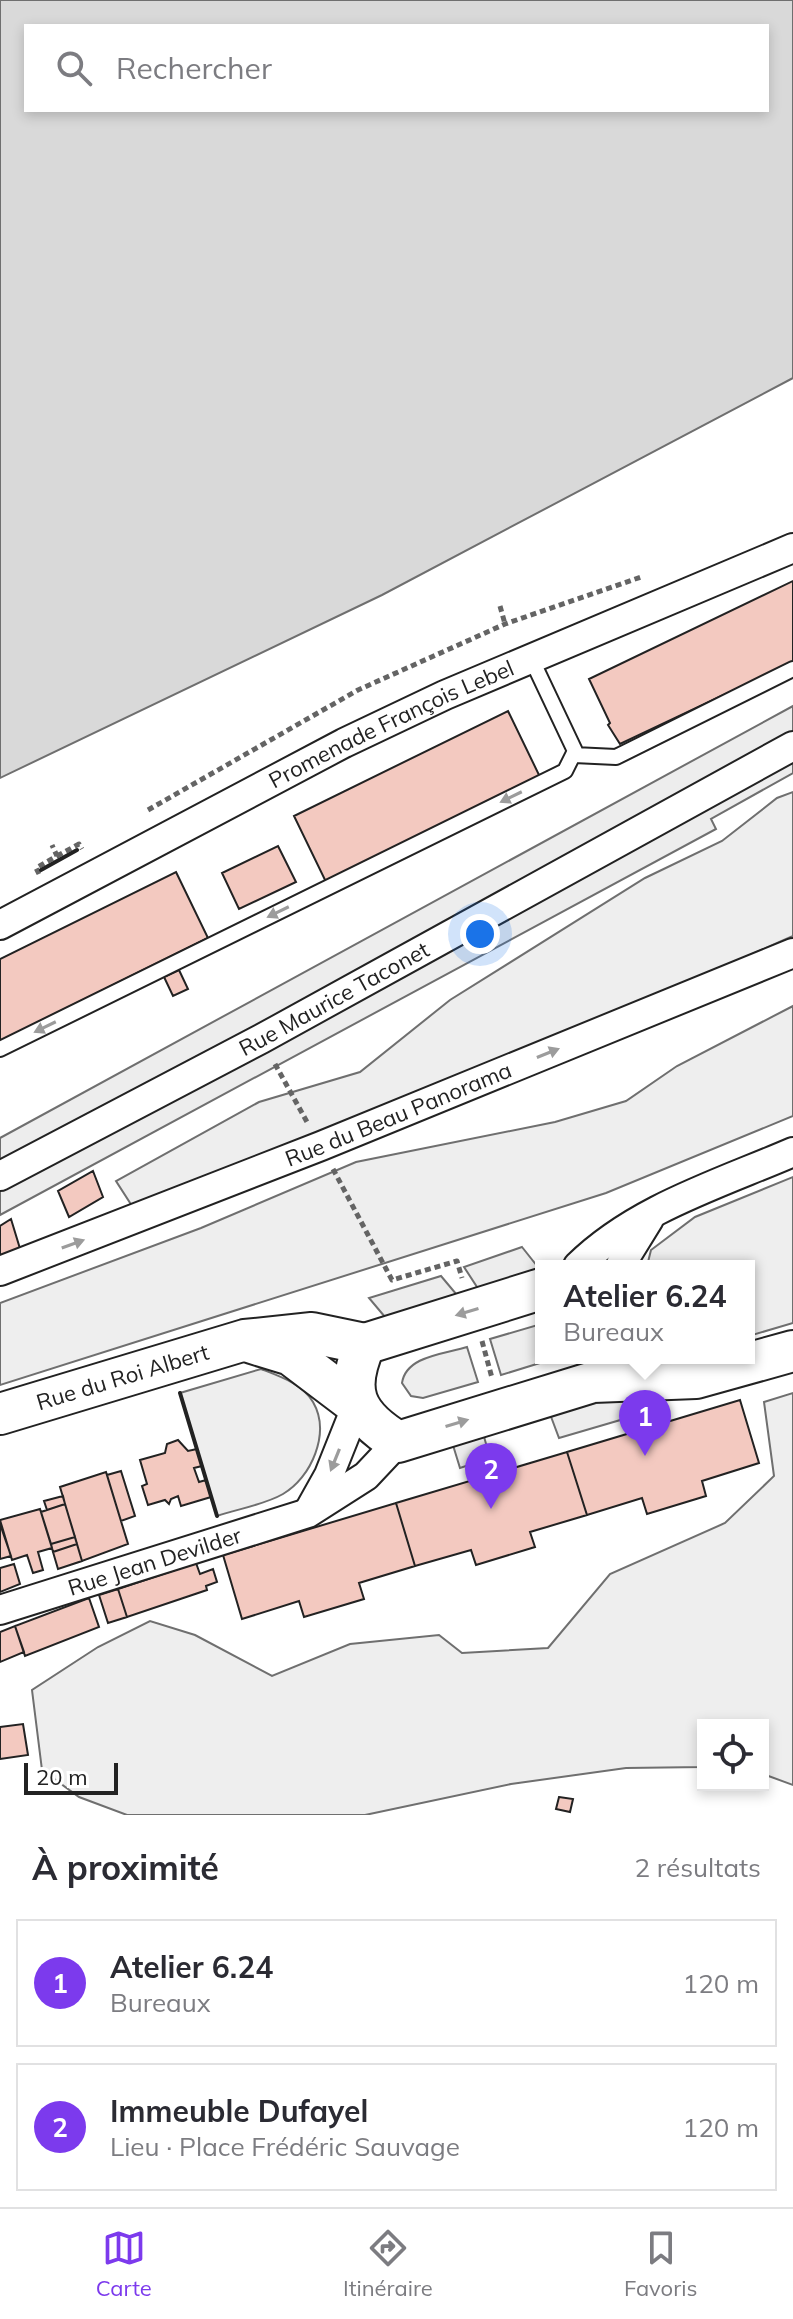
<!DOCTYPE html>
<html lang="fr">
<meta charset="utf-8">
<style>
body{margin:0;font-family:Mulish,sans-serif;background:#f7f7f7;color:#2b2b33}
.controls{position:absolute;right:24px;bottom:24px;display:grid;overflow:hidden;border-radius:0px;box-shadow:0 4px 12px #0003}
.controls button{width:72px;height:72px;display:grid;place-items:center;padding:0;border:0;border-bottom:2px solid #e1e1e2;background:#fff;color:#2b2b33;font:40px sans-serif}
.scale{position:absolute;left:24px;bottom:20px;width:94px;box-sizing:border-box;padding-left:8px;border:4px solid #222;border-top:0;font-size:22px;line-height:28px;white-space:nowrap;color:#222;-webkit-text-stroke:6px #fff;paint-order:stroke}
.you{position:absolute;left:480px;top:934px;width:28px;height:28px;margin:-20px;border:6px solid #fff;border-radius:50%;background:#1a73e8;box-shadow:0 0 0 12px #1a73e833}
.badge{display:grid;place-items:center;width:52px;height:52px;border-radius:50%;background:#7c3aed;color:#fff;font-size:26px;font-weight:700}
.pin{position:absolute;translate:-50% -66px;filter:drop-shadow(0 2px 4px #0008)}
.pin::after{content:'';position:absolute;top:42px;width:28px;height:24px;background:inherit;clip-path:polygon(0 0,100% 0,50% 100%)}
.popup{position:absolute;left:535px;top:1260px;width:220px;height:104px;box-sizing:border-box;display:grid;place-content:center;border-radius:0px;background:#fff;filter:drop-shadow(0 2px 6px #0005);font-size:26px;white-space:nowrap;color:#7c7c81}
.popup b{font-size:30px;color:#2b2b33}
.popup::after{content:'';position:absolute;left:50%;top:100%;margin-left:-16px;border:16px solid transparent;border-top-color:#fff}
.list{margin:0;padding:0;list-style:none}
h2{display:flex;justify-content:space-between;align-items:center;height:104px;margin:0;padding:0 32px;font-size:34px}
h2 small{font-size:26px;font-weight:400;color:#7c7c81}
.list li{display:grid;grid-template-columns:52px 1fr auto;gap:24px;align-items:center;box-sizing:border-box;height:128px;margin:0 16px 16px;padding:0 16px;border:2px solid #e1e1e2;border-radius:0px}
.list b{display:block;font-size:30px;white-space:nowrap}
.list p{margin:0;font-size:26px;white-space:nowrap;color:#7c7c81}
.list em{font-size:26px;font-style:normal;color:#7c7c81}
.icon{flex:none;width:44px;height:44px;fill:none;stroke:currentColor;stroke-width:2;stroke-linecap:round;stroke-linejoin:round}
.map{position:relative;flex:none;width:793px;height:1815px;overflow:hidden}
.search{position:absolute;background:#fff;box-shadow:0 4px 12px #0003;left:24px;right:24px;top:24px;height:88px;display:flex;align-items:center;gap:20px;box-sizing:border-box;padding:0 28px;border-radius:0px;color:#7c7c81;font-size:30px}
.sheet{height:392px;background:#fff}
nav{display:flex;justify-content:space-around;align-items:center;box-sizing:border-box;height:112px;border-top:2px solid #e1e1e2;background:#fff;font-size:22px;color:#7c7c81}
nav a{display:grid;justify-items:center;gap:4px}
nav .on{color:#7c3aed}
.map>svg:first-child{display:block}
</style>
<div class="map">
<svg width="793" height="1815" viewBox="0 0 793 1815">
<rect width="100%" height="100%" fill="#fff"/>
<path fill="#eee" stroke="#6f6f6f" stroke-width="2" d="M793,792v144l-221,97 -438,176 -18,-28 143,-79 101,-30 90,-72 195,-122 77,-37 55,-43z
M793,1006v110l-187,77 -606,192v-82l201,-75 155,-66 199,-40 71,-21 51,-35z
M793,1177v146l-44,13v-70h-102l4,-16 44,-33z
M541,1324v34h15l-55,17 -11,-36z
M467,1347l11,35 -55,16 -12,-2 -9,-13c4,-27 42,-29 65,-36z
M261,1369c18,7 42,15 52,33 18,31 -2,76 -30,92 -19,11 -46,15 -66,22l-37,-123z
M793,1393v392l-30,-11v-49h-60v42l-77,1 -115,16 -146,31h-238l-48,-18 -37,-27 -10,-80 66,-43 52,-26 45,14 77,41 78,-32 89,-9 23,18 86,-5 62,-74 115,-51 49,-47 -10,-74z"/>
<path fill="#ededed" stroke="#6f6f6f" stroke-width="2" d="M793,706v67l-82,46 5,10 -716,386v-77z
M522,1247l19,24 -62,19 -15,-23z
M441,1276l16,19 -72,22 -16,-19z
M629,1398l5,18 -75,22 -9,-24 39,-12z
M483,1433l7,25 -30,10 -8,-26z"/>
<path fill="#d9d9d9" stroke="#6f6f6f" stroke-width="2" fill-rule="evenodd" d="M0,0h793v378l-411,217 -382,183zM26,26h741v84h-741z"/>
<path fill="#f3c9c0" stroke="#222" stroke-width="2" d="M793,581v81l-173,82 -12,-19 2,-2 -21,-44z
M508,711l32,66 -214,105 -32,-66z
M278,846l18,36 -57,27 -17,-36z
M176,872l32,66 -208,103v-82z
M179,970l9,19 -15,7 -9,-19z
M93,1171l10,26 -34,20 -11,-26z
M11,1219l10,33 -21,8v-34z
M740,1400l19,63 -57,18 4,15 -59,18 -5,-16 -55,17 -20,-63z
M178,1440l10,11 9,-2 5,17 -8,2 5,14 7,-2 5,17 -30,9 -3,-10 -7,3 -2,5 -4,-4 -17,5 -6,-19 5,-2 -7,-24 25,-7 2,-9z
M567,1452l20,63 -57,17 5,15 -59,18 -5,-15 -56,16 -19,-63z
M121,1471l14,45 -14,5 -14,-46z
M106,1472l22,72 -46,17 -22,-74z
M63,1496l2,8 -18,6 -3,-9z
M396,1503l19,63 -56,17 5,16 -60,18 -5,-16 -57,18 -19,-64z
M65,1504l10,33 -24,7 -10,-32z
M40,1509l12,39 -14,4 5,18 -10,3 -6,-18 -15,5 -12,-40z
M0,1524l11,32 -11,3z
M75,1537l2,7 -24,8 -2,-8z
M77,1544l5,17 -24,8 -5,-17z
M196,1563l4,11 13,-5 4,13 -11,4 1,4 -80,27 -9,-28z
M14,1564l6,20 -20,8v-24z
M118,1589l9,28 -19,6 -9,-28z
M89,1598l10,29 -74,29 -10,-30z
M15,1626l9,26 -24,10v-30z
M23,1724l5,31 -28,4v-32z
M559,1797l14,2 -3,13 -14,-3z"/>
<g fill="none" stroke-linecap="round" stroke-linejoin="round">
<g stroke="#222" stroke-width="18">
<path id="lane" d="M574,755l42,2 177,-88
M0,1049l565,-278 10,-20 -44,-93"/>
</g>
<g stroke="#222" stroke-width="32">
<g id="street">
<path id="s1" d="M0,925l344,-182 101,-48 348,-147"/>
<path id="s2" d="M0,1176l261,-137 532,-293"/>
<path d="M578,1266c58,-57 141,-82 215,-114"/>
<path d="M620,1266l29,-47"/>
<path id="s3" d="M0,1271l321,-125 472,-193"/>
<path d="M310,1509l19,-34 28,-70"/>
<path id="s4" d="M0,1610l308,-97 58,-37 32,-34"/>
</g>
</g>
<g stroke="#222" stroke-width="44">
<g id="secondary">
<path d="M541,1289l-176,55c-21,47 -11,71 33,98l195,-60 103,-4 97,-27"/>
<path d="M252,1343l39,12 66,50"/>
<path id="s5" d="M0,1414l245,-74 67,-7 53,11"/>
</g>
</g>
<path stroke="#646464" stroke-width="5" stroke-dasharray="6 4" stroke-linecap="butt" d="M500,606l5,18
M148,810l210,-120 147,-66 136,-47
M57,856l22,-12 3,5
M39,874l-3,-6 21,-12 -5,-11
M275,1064l32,58
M333,1169l59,111 65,-19 5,17
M482,1341l10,37"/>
<use href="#lane" stroke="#fff" stroke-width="14"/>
<use href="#street" stroke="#fff" stroke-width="28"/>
<use href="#secondary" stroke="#fff" stroke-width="40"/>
<path stroke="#222" stroke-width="4" d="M41,870l36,-20
M180,1393l37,123"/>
</g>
<defs><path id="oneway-solid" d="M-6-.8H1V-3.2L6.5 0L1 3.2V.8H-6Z" transform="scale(2)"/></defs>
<g fill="#9c9c9c">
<use href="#oneway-solid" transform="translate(511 797) rotate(154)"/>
<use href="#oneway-solid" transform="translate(278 912) rotate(154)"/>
<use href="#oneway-solid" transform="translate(45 1027) rotate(154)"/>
<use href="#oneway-solid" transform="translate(548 1053) rotate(-22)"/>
<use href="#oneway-solid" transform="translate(73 1244) rotate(-20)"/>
<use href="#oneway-solid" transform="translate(467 1312) rotate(163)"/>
<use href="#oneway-solid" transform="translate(457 1423) rotate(-17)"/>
<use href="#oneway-solid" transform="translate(335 1460) rotate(112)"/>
</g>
<g text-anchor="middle" stroke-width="6" stroke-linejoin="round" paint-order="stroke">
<g font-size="22" fill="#222" stroke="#fff">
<text dy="8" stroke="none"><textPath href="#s1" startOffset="440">Promenade François Lebel</textPath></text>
<text dy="8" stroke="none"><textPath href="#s2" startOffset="378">Rue Maurice Taconet</textPath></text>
<text dy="8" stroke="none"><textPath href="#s3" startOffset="428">Rue du Beau Panorama</textPath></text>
<text dy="8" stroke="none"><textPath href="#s5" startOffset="128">Rue du Roi Albert</textPath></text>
<text dy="8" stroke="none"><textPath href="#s4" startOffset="162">Rue Jean Devilder</textPath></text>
</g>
</g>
</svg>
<div class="controls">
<button><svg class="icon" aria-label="locate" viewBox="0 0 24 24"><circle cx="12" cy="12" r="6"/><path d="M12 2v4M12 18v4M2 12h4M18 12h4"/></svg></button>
</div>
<div class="scale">20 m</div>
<div class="you"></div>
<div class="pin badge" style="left:645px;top:1456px">1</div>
<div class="popup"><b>Atelier 6.24</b>Bureaux</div>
<div class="pin badge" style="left:491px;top:1509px">2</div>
<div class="search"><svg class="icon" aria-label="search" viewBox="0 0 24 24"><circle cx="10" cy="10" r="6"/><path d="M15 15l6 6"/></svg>Rechercher</div>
</div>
<section class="sheet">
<h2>À proximité<small>2 résultats</small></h2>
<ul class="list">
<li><span class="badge">1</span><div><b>Atelier 6.24</b><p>Bureaux</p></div><em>120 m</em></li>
<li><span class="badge">2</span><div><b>Immeuble Dufayel</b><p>Lieu · Place Frédéric Sauvage</p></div><em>120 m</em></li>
</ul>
</section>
<nav>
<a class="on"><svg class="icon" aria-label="map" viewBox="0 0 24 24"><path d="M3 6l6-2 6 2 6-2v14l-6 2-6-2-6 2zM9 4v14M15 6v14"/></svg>Carte</a>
<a><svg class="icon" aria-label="directions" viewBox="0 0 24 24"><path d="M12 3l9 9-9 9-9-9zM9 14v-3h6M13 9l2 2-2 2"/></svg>Itinéraire</a>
<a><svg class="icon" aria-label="saved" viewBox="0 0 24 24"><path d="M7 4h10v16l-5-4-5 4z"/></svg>Favoris</a>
</nav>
